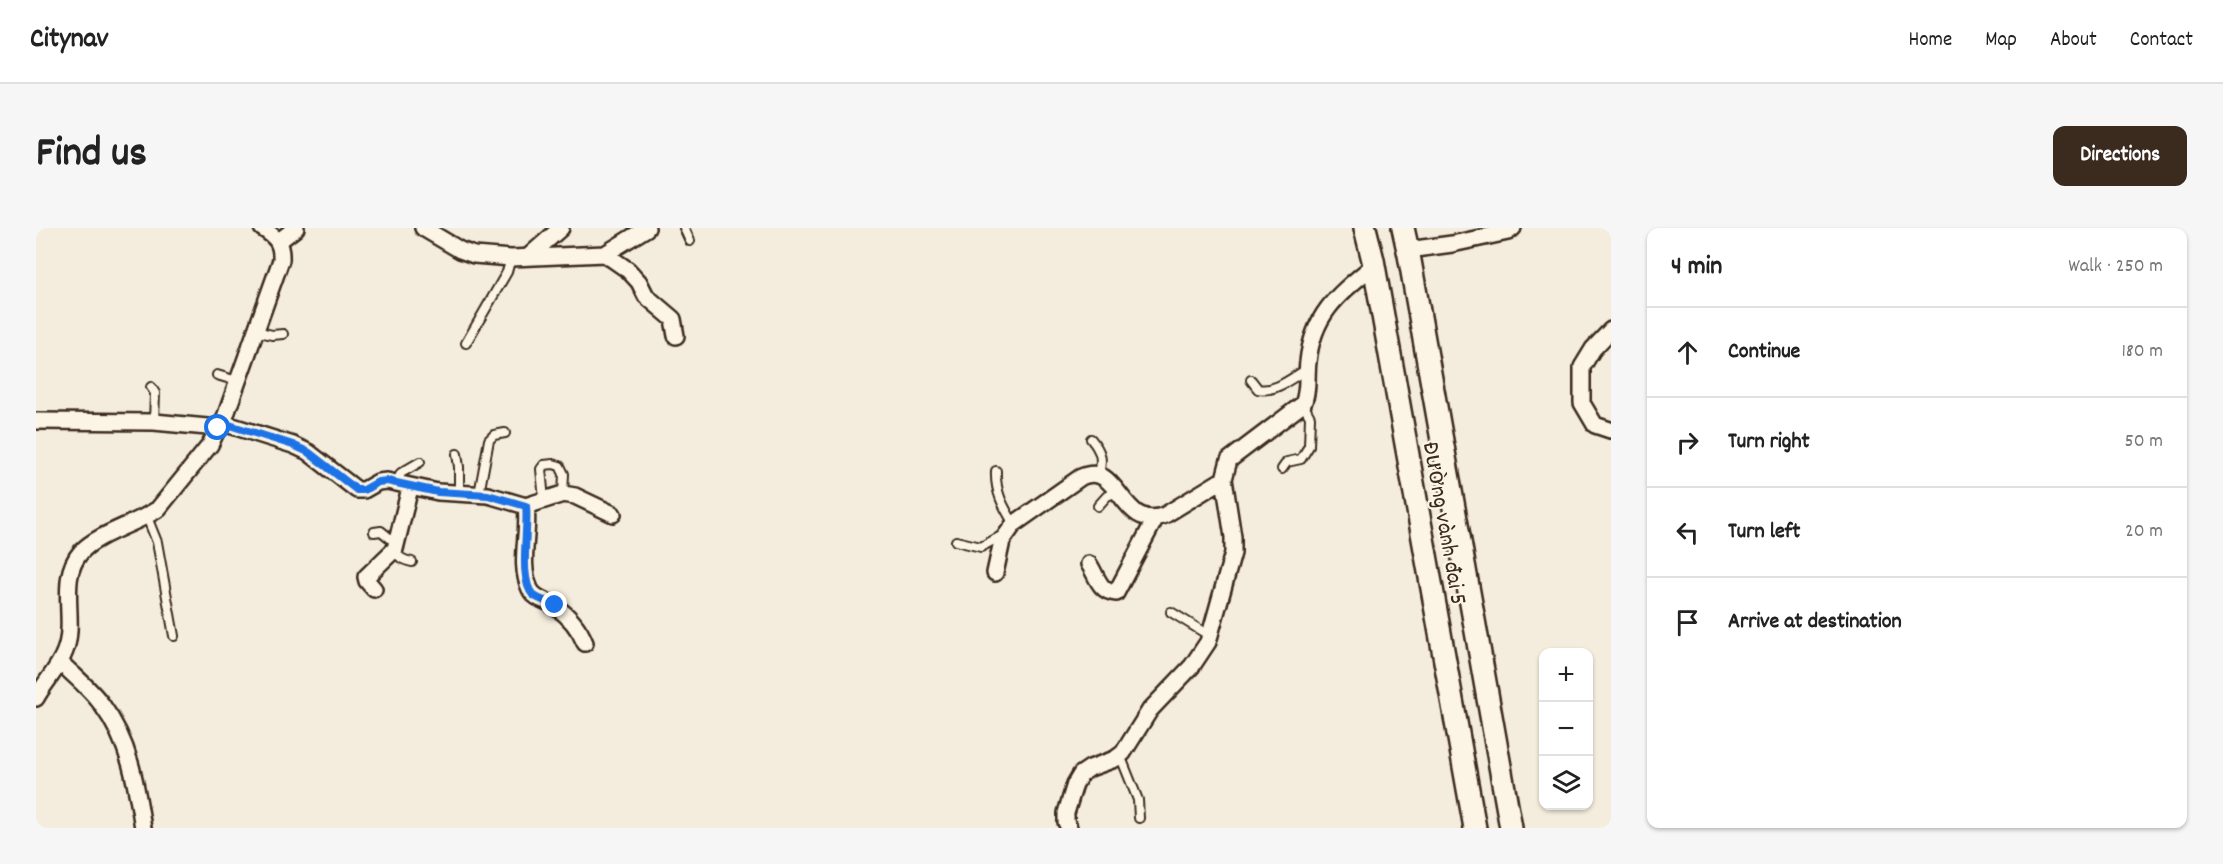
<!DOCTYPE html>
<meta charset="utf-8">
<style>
body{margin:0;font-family:Dekko,sans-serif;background:#f6f6f6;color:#222}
.controls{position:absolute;right:18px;bottom:18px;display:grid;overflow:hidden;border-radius:12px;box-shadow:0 2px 4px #0004}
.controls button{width:54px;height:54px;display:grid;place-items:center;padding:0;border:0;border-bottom:2px solid #e0e0e0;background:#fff;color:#222;font:30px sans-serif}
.stop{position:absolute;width:18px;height:18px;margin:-14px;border:4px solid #1a73e8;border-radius:50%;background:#fff}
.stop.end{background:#1a73e8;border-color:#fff;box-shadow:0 2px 6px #0008}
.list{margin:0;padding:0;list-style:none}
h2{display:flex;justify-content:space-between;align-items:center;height:78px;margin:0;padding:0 24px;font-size:26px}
h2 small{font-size:20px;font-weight:400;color:#767676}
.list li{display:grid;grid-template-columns:39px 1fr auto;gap:18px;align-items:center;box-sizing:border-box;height:90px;padding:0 24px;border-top:2px solid #e0e0e0}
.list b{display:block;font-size:22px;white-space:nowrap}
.list em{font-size:20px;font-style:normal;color:#767676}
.icon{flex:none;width:33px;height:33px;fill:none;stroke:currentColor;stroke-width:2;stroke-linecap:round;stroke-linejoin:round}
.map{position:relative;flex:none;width:1575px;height:600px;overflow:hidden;border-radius:12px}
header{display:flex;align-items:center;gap:36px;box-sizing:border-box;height:84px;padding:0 30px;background:#fff;border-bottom:2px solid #e0e0e0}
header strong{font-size:28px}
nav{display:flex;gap:33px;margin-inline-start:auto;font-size:21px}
.intro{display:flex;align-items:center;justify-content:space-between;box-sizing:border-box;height:144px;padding:0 36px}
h1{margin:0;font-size:42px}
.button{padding:15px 27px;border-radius:12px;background:#3b2a1e;color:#fff;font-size:21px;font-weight:700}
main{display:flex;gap:36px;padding:0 36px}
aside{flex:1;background:#fff;border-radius:12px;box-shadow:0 2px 4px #0004}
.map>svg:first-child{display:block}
</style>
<header>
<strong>Citynav</strong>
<nav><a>Home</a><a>Map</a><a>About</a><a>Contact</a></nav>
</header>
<div class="intro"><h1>Find us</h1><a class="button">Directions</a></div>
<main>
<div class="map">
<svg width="1575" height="600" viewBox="0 0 1575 600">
<rect width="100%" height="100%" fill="#f4eddd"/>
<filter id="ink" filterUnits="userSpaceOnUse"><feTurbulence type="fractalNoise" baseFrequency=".0167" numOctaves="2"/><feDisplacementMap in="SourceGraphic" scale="12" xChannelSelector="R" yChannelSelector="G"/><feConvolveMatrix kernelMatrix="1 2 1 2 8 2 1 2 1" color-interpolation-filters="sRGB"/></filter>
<g filter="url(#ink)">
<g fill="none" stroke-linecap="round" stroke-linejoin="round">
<g stroke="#3b2a1e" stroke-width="12">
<path id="lane" d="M648,0l6,13
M220,103l16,4 11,-1
M430,115l41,-71 4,-14
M181,147l20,6
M1215,152l7,9c17,4 35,-12 49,-20
M115,159l4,6 -1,29
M1055,211c10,12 12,20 8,35
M421,226l2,13v25
M1246,241l5,-7 14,-3 8,-13 1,-29 -7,-13
M960,243c-1,21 7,35 18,53
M360,256l5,-11 19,-11
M443,266l10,-54 5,-5 11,-2
M508,272l-3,-31 3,-4 9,-1 7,2 4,8 -1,20
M1062,278l9,-10 10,-4
M111,289l10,25 17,94
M338,304l7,-1 15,12
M920,313l25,6 22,-12
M359,321c3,9 8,11 17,13
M1135,384l39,24
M1084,527l18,45 1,18"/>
</g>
<g stroke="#3b2a1e" stroke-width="20">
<path id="street" d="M387,0l37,22 14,5 37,3 94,-4 23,16 11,12 7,14 27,23 3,17
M243,13l17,-13
M1372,22l44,-6 56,-12 5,-4
M569,26l42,-26
M492,29l33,-29
M0,193l118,1 64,6
M187,195l70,22 15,7 49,38h7l14,-8 9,-1 51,11 50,3 38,11 37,-12 12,2 38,18
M1574,202l-15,-5 -13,-22v-36l11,-18 18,-19
M490,278c4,26 -8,58 4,83 5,11 18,11 26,18 13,9 23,21 29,36
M1053,336c8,12 10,28 27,29l39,-74
M959,345l7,-32 12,-17 67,-47c39,-18 39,56 84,38l59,-36
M338,361l-7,-8 -1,-4 29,-28 15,-61
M24,434c14,14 31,27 42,43 28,38 34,78 41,123
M0,470c9,-16 23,-30 29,-47 12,-31 -8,-72 16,-99 16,-18 55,-28 77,-43l52,-64 8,-17 5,-5 58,-163c1,-17 -5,-23 -19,-32
M1033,600l-3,-6v-9l9,-29 6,-10 9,-6 25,-9 8,-6 27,-43 42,-44 16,-24 25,-89v-16l-9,-58 5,-19 74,-56c6,-14 3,-27 5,-42 5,-49 31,-68 66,-97"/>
</g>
<g stroke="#3b2a1e" stroke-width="26">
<path id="secondary" d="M1329,0l8,32 102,568
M1367,0l6,27 102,573"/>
</g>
<use href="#lane" stroke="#fcf5e5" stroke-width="8"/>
<use href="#street" stroke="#fcf5e5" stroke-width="15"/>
<use href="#secondary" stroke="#fcf5e5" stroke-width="21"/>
</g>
</g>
<g fill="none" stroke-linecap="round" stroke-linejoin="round" filter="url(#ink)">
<path stroke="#1a73e8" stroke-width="8" d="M182,200l5,-5 70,22 15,7 49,38h7l14,-8 9,-1 51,11 50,3 38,11c3,21 -8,73 7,89 5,4 15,7 22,10"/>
</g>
<g text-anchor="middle" stroke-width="4.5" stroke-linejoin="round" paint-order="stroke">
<g font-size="24" fill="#3b2a1e" stroke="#fcf5e5">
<text transform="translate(1410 295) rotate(80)" y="8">Đường vành đai 5</text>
</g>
</g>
</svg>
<div class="controls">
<button>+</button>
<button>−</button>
<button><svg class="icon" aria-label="layers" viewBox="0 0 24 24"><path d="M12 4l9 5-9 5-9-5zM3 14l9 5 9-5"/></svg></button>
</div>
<div class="stop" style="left:182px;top:200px"></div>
<div class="stop end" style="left:519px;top:377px"></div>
</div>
<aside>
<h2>4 min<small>Walk · 250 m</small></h2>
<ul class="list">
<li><svg class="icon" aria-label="ahead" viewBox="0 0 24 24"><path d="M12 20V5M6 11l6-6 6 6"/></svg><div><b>Continue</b></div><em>180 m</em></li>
<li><svg class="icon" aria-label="right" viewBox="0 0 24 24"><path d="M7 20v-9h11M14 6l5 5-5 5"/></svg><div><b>Turn right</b></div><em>50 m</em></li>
<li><svg class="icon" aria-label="left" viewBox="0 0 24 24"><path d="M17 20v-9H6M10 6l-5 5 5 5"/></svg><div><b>Turn left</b></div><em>20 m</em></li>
<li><svg class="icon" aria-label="arrive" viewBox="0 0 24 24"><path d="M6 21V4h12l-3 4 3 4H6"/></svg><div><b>Arrive at destination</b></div></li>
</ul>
</aside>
</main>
